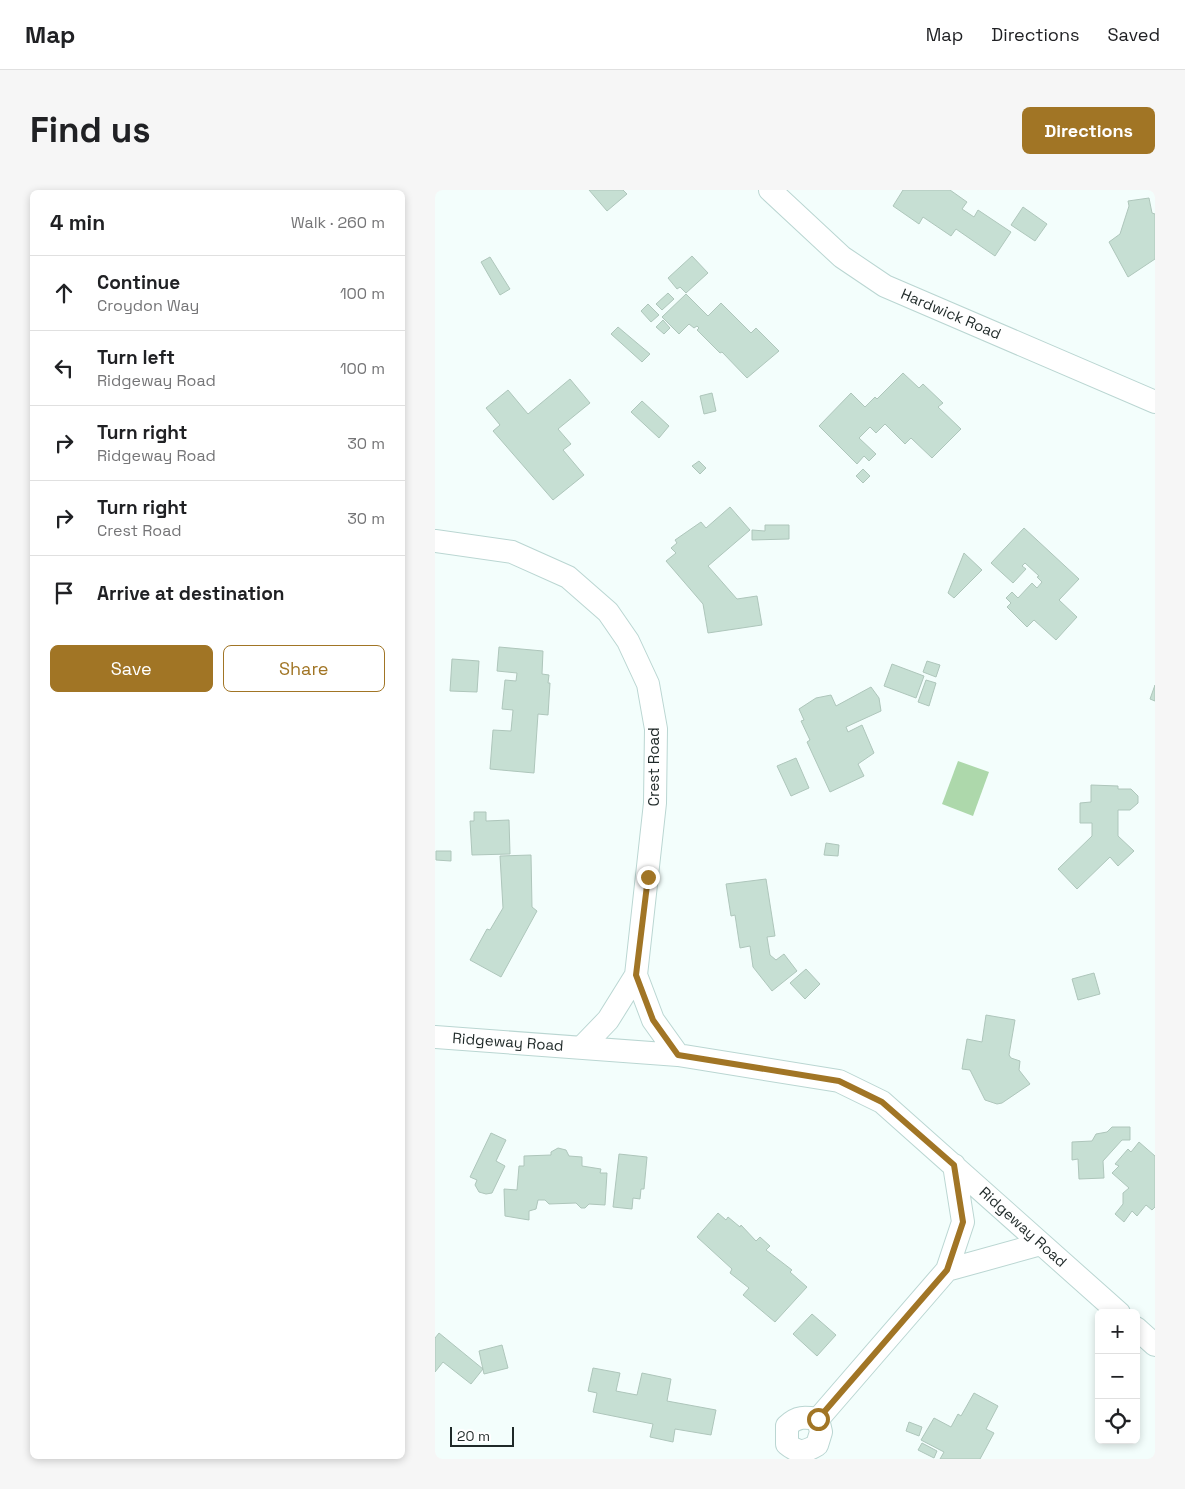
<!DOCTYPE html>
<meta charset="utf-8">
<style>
body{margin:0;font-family:"Space Grotesk",sans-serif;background:#f6f6f6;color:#202124}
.controls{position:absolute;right:15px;bottom:15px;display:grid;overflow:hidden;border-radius:8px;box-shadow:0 2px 8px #0003}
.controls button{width:45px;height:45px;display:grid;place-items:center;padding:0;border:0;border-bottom:1px solid #e0e0e0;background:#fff;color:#202124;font:25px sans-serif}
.scale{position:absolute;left:15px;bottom:12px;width:64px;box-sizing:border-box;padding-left:5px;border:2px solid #1f2928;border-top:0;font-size:14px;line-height:18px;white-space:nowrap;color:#1f2928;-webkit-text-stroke:4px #fff;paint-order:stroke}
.stop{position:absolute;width:15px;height:15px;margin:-11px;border:4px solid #a17525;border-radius:50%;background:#fff}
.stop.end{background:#a17525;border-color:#fff;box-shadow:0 1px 5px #0008}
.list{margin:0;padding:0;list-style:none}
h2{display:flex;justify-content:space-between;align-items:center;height:65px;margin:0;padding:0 20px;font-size:21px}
h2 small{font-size:16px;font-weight:400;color:#757577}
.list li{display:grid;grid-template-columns:32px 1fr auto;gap:15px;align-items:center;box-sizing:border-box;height:75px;padding:0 20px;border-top:1px solid #e0e0e0}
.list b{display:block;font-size:19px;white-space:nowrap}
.list p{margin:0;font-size:16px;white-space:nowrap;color:#757577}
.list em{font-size:16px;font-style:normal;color:#757577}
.actions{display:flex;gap:10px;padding:15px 20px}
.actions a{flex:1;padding:11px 0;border:1px solid #a17525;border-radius:8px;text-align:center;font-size:18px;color:#a17525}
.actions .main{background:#a17525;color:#fff}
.icon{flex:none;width:28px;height:28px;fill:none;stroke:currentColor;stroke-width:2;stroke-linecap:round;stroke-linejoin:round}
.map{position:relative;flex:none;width:720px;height:1269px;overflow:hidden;border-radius:8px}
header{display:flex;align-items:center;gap:30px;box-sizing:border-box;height:70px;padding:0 25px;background:#fff;border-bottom:1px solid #e0e0e0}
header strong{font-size:24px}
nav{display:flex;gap:28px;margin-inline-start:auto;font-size:18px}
.intro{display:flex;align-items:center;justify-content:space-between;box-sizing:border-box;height:120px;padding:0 30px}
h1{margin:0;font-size:35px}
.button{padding:12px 22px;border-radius:8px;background:#a17525;color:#fff;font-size:18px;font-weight:700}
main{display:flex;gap:30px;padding:0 30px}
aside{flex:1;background:#fff;border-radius:8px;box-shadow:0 2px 8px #0003}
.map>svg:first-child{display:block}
</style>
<header>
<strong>Map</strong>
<nav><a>Map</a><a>Directions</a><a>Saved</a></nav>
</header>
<div class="intro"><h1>Find us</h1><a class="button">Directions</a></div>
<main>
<aside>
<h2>4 min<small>Walk · 260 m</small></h2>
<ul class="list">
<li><svg class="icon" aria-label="ahead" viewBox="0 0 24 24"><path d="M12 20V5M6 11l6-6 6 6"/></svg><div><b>Continue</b><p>Croydon Way</p></div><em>100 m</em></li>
<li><svg class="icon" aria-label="left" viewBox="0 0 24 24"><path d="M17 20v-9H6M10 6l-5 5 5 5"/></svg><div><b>Turn left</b><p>Ridgeway Road</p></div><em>100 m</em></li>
<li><svg class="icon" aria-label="right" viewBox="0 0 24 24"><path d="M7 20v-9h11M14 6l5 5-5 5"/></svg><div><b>Turn right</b><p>Ridgeway Road</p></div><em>30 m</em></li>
<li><svg class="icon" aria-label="right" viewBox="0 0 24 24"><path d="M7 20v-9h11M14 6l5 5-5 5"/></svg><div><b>Turn right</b><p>Crest Road</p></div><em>30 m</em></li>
<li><svg class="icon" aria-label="arrive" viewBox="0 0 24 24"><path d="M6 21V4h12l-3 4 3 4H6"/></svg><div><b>Arrive at destination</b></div></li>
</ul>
<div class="actions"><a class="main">Save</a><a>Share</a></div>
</aside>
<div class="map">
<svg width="720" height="1269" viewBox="0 0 720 1269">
<rect width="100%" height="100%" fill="#f3fefc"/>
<path fill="#add8ab" d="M523,571l31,11 -16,44 -31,-12z"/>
<path fill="#c6dfd3" stroke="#aec6bb" d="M154,0h34l4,4 -20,17z
M468,0h47l17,12 -5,7 12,8 4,-7 33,22 -16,24 -39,-27 -5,7 -28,-19 -4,7 -26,-18z
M714,8l3,15 3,1v45l-27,18 -19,-35 11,-8 9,-28 -1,-5z
M588,17l24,17 -12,17 -24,-16z
M257,66l16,17 -22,20 -6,-6 -3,2 -9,-11z
M55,67l20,32 -10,6 -19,-33z
M233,103l6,6 -12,11 -6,-6z
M251,104l22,22 13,-13 30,30 5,-5 23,23 -32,27 -25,-26 -2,1 -23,-23 2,-2 -2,-2 -3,2 -5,-4 -10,10 -17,-17z
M213,114l11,11 -8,7 -10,-11z
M228,130l7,8 -6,6 -8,-7z
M183,137l32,27 -8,8 -31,-28z
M468,183l16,15 4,-4 20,19 -5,4 23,22 -29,29 -21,-20 -6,6 -20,-20 -9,9 -6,-6 -11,11 17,16 -7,7 -5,-5 -7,8 -38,-38 32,-33 14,14 10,-10 2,2z
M135,189l20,24 -32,26 13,15 -8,6 21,25 -31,25 -60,-69 7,-6 -14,-17 22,-18 20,24z
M277,203l4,18 -12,3 -4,-18z
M207,211l27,25 -10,12 -28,-26z
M264,271l7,7 -6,6 -8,-8z
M428,279l7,7 -7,7 -7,-7z
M295,317l20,23 -42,36 29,33 20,-3 5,29 -54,8 -5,-29 -37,-43 10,-8 -5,-5 6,-5 -2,-3 26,-18 5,6z
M330,335h24v14l-37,1v-10l13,1z
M589,338l55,51 -20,21 18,17 -21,23 -22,-20 -7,7 -20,-20 4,-4 -5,-5 6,-6 6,6 14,-15 5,5 5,-6 -5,-5 2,-1 -14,-13 -3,3 4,3 -13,14 -22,-20z
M529,363l18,17 -28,28 -6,-5z
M64,457l44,4 -1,23 7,1 -1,8h2l-2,32 -10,-1 -4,59 -44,-4 3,-39 18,1 2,-21 -11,-1 3,-29 11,1 1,-8 -20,-2z
M17,469l27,2 -2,31 -27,-1z
M492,471l13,4 -4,12 -13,-5z
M457,474l32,12 -8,22 -32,-12z
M491,490l10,3 -7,23 -11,-4z
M720,495v16l-5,-2z
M436,497l8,11 2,13 -35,16 2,5 14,-7 12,28 -16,11 6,12 -34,16 -23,-50 3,-2 -9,-19 3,-1 -5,-11 17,-11 15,-3 5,11z
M361,568l13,30 -18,8 -14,-30z
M656,595l27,1v3h13l7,7v7l-8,7h-12v26l16,15 -16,15 -8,-9 -33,32 -19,-20 34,-33v-13h-12v-20l11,-1z
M39,622h12v9l23,-1 1,34 -38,1 -2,-34h4z
M391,653l13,2 -1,11 -14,-1z
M1,661h15v10l-15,-1z
M96,665l1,52 5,4 -36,66 -31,-17 17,-31 3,1 13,-22 -3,-52z
M331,689l9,57 -8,1 3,18 6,5 8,-6 13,17 -25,20 -19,-24 -3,-21 -10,2 -5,-33 -4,1 -5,-32z
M371,779l14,15 -15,15 -15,-16z
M659,783l6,21 -22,6 -6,-21z
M551,825l29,5 -6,35 2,3 9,3 -1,9 11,14 -28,19 -5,1 -12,-4 -15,-30 -8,-1 5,-30 15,3z
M677,937h18v13h-8l-19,21 1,17 -25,1 -1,-20 -6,1v-18l20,-1 4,-7 11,-2z
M56,943l15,7 -10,21 9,5 -13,27 -6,1 -7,-2 -4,-7 2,-5 -7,-3z
M704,952l16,14v51l-3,3 -6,-5 -9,11 -5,-5 -8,11 -9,-8 8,-10v-11l6,-5 -17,-15 7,-7 -4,-2 13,-15 3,3z
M123,958l8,2 3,6 13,1v9l19,3 -1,4h7l-2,32 -16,-1 -4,4h-4l-5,-5 -27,1 -4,-4h-7l-2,9 -7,2v9l-24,-4 -1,-27 13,1 2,-24h5v-10l27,-1v-3z
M184,964l28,3 -3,32h-3l-1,10 -7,-1 -1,11 -19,-2z
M283,1023l8,7 2,-3 12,10 1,-2 15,16 4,-4 10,9 -4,4 26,20 -2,2 17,15 -32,35 -32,-27 6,-7 -19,-15 2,-4 -35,-32z
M377,1124l24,21 -19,21 -24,-22z
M4,1143l44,36 -12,15 -28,-22 -8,10v-34z
M67,1155l6,23 -24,6 -5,-23z
M158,1178l27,5 -4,18 21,4 5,-22 29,6 -4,22 49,9 -5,25 -36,-6 -2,13 -23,-5 3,-13 -60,-12 4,-19 -9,-2z
M539,1203l24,13 -12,23 8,4 -14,26h-40l4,-7 -23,-12 13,-22 17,9 7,-13 3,2z
M474,1232l13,5 -3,9 -13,-5z
M487,1253l15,8 -3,7 -16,-8z"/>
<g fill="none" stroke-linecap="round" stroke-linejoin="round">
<g stroke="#bad6d2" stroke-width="24">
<path id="minor" d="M335,0l72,67 43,29 270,116
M0,351l77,11 56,25 40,35 20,29 20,43 8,45 -1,74 -19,172 -28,45 -26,27
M201,785l17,45 25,35
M0,847l243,18 161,26 43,21 237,211
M512,1080l94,-26
M701,1138l19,17
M383,1229l3,13 -4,13c-12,7 -18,9 -30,-1v-18c10,-10 18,-9 31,-7l129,-149 16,-48 -9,-57"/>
</g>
<use href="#minor" stroke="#fff" stroke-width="22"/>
</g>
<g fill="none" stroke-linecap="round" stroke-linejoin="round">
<path stroke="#a17525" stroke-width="6" d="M213,687l-12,98 17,45 25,35 161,26 43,21 72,63 9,57 -16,48 -129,149"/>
</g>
<g text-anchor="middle" stroke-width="4" stroke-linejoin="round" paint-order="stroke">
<g font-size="15" fill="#1f2928" stroke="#fff">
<text transform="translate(516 124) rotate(23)" y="5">Hardwick Road</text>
<text transform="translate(219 577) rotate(-90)" y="5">Crest Road</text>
<text transform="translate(73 852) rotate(4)" y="5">Ridgeway Road</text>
<text transform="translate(588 1037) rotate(42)" y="5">Ridgeway Road</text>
</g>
</g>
</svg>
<div class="controls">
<button>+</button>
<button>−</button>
<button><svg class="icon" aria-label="locate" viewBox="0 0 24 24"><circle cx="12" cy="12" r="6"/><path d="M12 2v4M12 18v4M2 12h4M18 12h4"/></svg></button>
</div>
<div class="scale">20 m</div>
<div class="stop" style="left:383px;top:1229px"></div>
<div class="stop end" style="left:213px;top:687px"></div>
</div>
</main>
